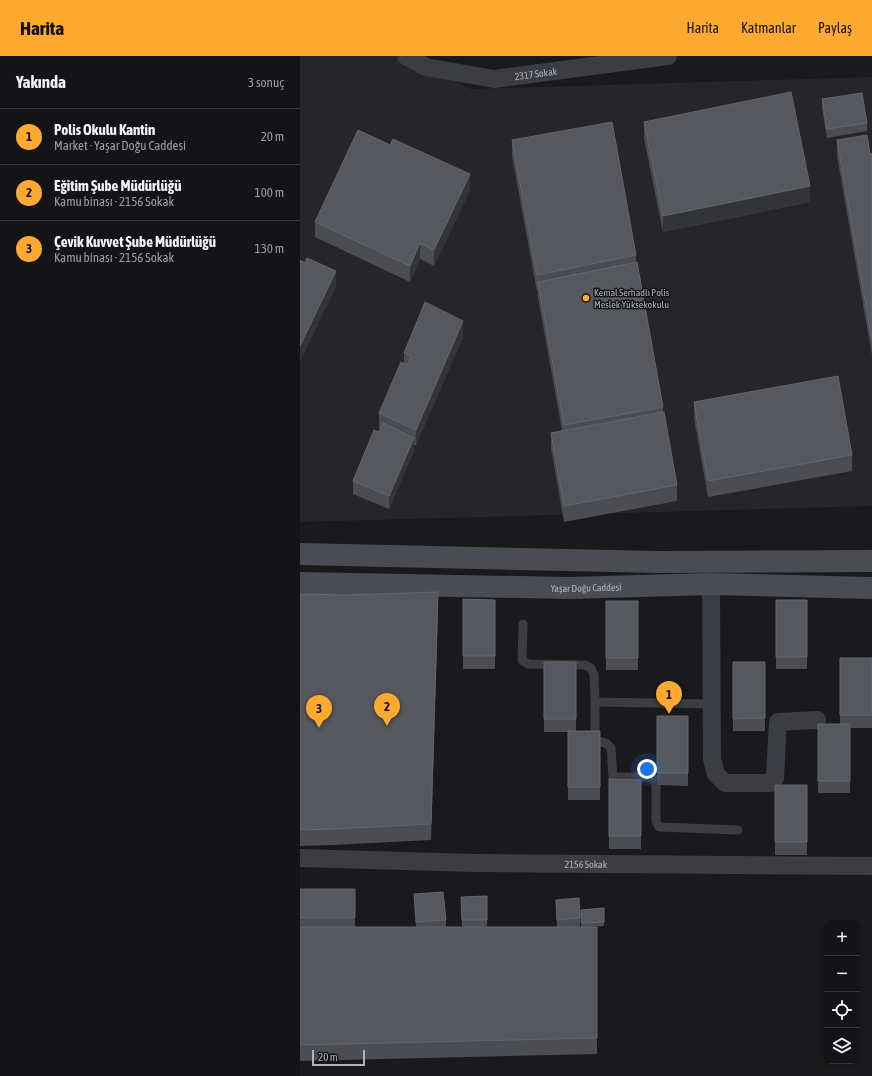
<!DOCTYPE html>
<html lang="tr">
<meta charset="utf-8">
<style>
body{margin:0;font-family:"Asap Condensed",sans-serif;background:#212123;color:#f1f3f6}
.controls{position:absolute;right:12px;bottom:12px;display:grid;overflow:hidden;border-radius:8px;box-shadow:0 1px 3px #0004}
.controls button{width:36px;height:36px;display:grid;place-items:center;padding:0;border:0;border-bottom:1px solid #333335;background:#141416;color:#f1f3f6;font:20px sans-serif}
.scale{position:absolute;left:12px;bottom:10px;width:53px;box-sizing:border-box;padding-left:4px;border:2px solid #acb3bd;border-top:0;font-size:11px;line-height:14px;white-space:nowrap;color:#acb3bd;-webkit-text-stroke:3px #151518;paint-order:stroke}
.you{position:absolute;left:347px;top:713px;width:14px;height:14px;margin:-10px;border:3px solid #fff;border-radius:50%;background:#1a73e8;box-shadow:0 0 0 6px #1a73e833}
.badge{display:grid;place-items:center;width:26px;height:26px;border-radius:50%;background:#feaa31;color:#111;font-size:13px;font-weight:700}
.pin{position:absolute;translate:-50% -33px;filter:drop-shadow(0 1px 2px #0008)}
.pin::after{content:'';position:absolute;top:21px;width:14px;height:12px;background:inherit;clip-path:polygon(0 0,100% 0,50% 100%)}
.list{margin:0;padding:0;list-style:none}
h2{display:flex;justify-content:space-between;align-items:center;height:52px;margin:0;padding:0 16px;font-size:17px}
h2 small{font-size:13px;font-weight:400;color:#9d9ea1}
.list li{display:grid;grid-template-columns:26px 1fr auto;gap:12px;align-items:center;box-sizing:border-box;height:56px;padding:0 16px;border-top:1px solid #333335}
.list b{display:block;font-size:15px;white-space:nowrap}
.list p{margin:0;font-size:13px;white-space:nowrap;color:#9d9ea1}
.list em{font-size:13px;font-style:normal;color:#9d9ea1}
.icon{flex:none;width:22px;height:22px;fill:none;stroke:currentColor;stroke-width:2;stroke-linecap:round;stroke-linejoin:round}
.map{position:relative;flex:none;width:572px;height:1020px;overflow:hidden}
header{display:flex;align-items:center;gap:24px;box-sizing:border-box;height:56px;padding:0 20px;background:#feaa31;color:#111}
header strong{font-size:19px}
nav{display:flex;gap:22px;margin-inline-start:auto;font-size:14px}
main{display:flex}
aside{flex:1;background:#141416}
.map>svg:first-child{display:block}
</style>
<header>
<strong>Harita</strong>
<nav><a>Harita</a><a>Katmanlar</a><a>Paylaş</a></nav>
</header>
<main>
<aside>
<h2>Yakında<small>3 sonuç</small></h2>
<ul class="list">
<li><span class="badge">1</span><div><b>Polis Okulu Kantin</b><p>Market · Yaşar Doğu Caddesi</p></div><em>20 m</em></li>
<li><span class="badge">2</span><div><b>Eğitim Şube Müdürlüğü</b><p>Kamu binası · 2156 Sokak</p></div><em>100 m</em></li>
<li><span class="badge">3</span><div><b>Çevik Kuvvet Şube Müdürlüğü</b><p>Kamu binası · 2156 Sokak</p></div><em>130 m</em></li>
</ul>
</aside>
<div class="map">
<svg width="572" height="1020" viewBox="0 0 572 1020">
<rect width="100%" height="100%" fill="#1a1a1d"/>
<path fill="#26262a" d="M0,0h101l70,33 401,-12v429l-572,16z"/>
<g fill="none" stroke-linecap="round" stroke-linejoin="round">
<path stroke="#3b3d42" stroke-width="9" d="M223,568l-1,36 6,4 57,1 6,3 3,7 1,27 117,2
M295,646v39l11,2 5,5 2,29h36l7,3v41l3,6 79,3"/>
<g stroke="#3b3d42" stroke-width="18">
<path id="s1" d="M106,0l20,11 68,12 174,-23"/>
<path d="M411,528l1,175 4,15 9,9h46l4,-5 3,-56 39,-2"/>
<path id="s2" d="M0,802l174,5 398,3"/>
</g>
<g stroke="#494c52" stroke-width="22">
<path d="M0,498l358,8 214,-1"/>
<path id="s3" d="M0,527l269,5 142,-4 161,4"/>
</g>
</g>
<path fill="#4b4d52" d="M522,43l45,24v8l-40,7 -5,-30z
M344,66l166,80 -147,30 -19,-94z
M212,84l124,115v7l27,145v5l14,73v16l-113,21 -13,-74v-15l11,-3 -24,-132v-7h-1l-25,-135z
M537,84l33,14 2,-1v202l-35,-199z
M170,134l-36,76 -14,-7 -10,23 -95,-45v-15z
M163,281l-47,108h-2v5l-25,59 -36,-15v-13l27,-52h-1v-16l25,-49v-11z
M394,346l158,53v16l-144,26 -14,-79z
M0,538l138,14 -7,232 -99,5 -32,1z
M163,543l32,1v69h-32z
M476,544h31v69h-31z
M306,545h32v69h-32z
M540,602h32v70h-22v65h-32v-69h22z
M244,606h32v69h24v69h-32v-68h-24z
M433,606h32v69h-32z
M357,660h31v70l-31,-1z
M309,723l32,1v69h-32z
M475,729h32v70h-32z
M0,833h55v38h61l-2,-33 32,26v7h16l-1,-30 26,-1v31h70l-1,-27 24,18v9h1v-17l23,-2v18l-18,1h11v127l-297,7z"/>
<path fill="#333438" d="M170,118v16l-36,76v-16z
M510,130v16l-147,30v-16z
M120,187v16l-10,23v-16z
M36,215v16l-36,75v-16z
M163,265v16l-47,108v-15z
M114,382v12l-25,59v-13z
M138,536v16l-7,232v-16z"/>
<path fill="#56585e" stroke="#63666c" d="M491,36l19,94 -147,30 -19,-94z
M562,37l5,30 -40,6 -5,-30z
M312,66l24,133 -99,20 -25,-135z
M58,74l32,15 3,-6 77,35 -36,76 -14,-7 -10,23 -95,-44z
M567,79l3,19 2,-1v187l-35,-200z
M7,202l29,13 -36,75v-86l5,3z
M337,206l26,145 -99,18 -26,-143z
M125,246l38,19 -47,109 -37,-17 22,-51 6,3 4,-9 -7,-3z
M538,320l14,79 -144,26 -14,-79z
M364,356l13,73 -113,21 -13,-73z
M83,367l31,15 -25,58 -36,-15 21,-51 5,2z
M138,536l-7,232 -99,5 -32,1v-236l45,1z
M163,543l32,1v56h-32z
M476,544h31v57h-31z
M306,545h32v57h-32z
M540,602h32v57h-32z
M244,606h32v57h-32z
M433,606h32v56l-32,1z
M357,660h31v57h-31z
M518,668h32v57h-32z
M268,675h32v56h-32z
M309,723l32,1v56h-32z
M475,729h32v57h-32z
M0,833h55v29h-55z
M143,836l3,28 -30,2 -2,-28z
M187,840v24h-25l-1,-23z
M279,842l1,20 -23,2 -1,-20z
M304,852v14l-23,1v-13z
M0,871h297v111l-297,7z"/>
<circle fill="#feaa31" stroke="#151518" stroke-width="1.5" cx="286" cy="242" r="4"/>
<g text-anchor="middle" stroke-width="3" stroke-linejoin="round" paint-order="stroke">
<g font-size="10" fill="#acb3bd" stroke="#151518">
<text dy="4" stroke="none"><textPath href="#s1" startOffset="134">2317 Sokak</textPath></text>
<text dy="4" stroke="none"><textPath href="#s3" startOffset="286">Yaşar Doğu Caddesi</textPath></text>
<text dy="4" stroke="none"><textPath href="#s2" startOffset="286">2156 Sokak</textPath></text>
</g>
<g font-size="10" fill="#acb3bd" stroke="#151518" text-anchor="start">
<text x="294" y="240">Kemal Serhadlı Polis<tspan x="294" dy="12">Meslek Yüksekokulu</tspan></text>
</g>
</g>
</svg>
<div class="controls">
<button>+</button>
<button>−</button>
<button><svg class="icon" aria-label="locate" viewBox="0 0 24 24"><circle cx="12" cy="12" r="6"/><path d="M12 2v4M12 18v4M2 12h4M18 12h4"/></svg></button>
<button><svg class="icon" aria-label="layers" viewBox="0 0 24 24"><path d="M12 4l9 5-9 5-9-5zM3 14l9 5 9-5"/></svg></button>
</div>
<div class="scale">20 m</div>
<div class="you"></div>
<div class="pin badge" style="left:369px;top:658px">1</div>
<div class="pin badge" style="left:87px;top:670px">2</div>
<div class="pin badge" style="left:19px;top:672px">3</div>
</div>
</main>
